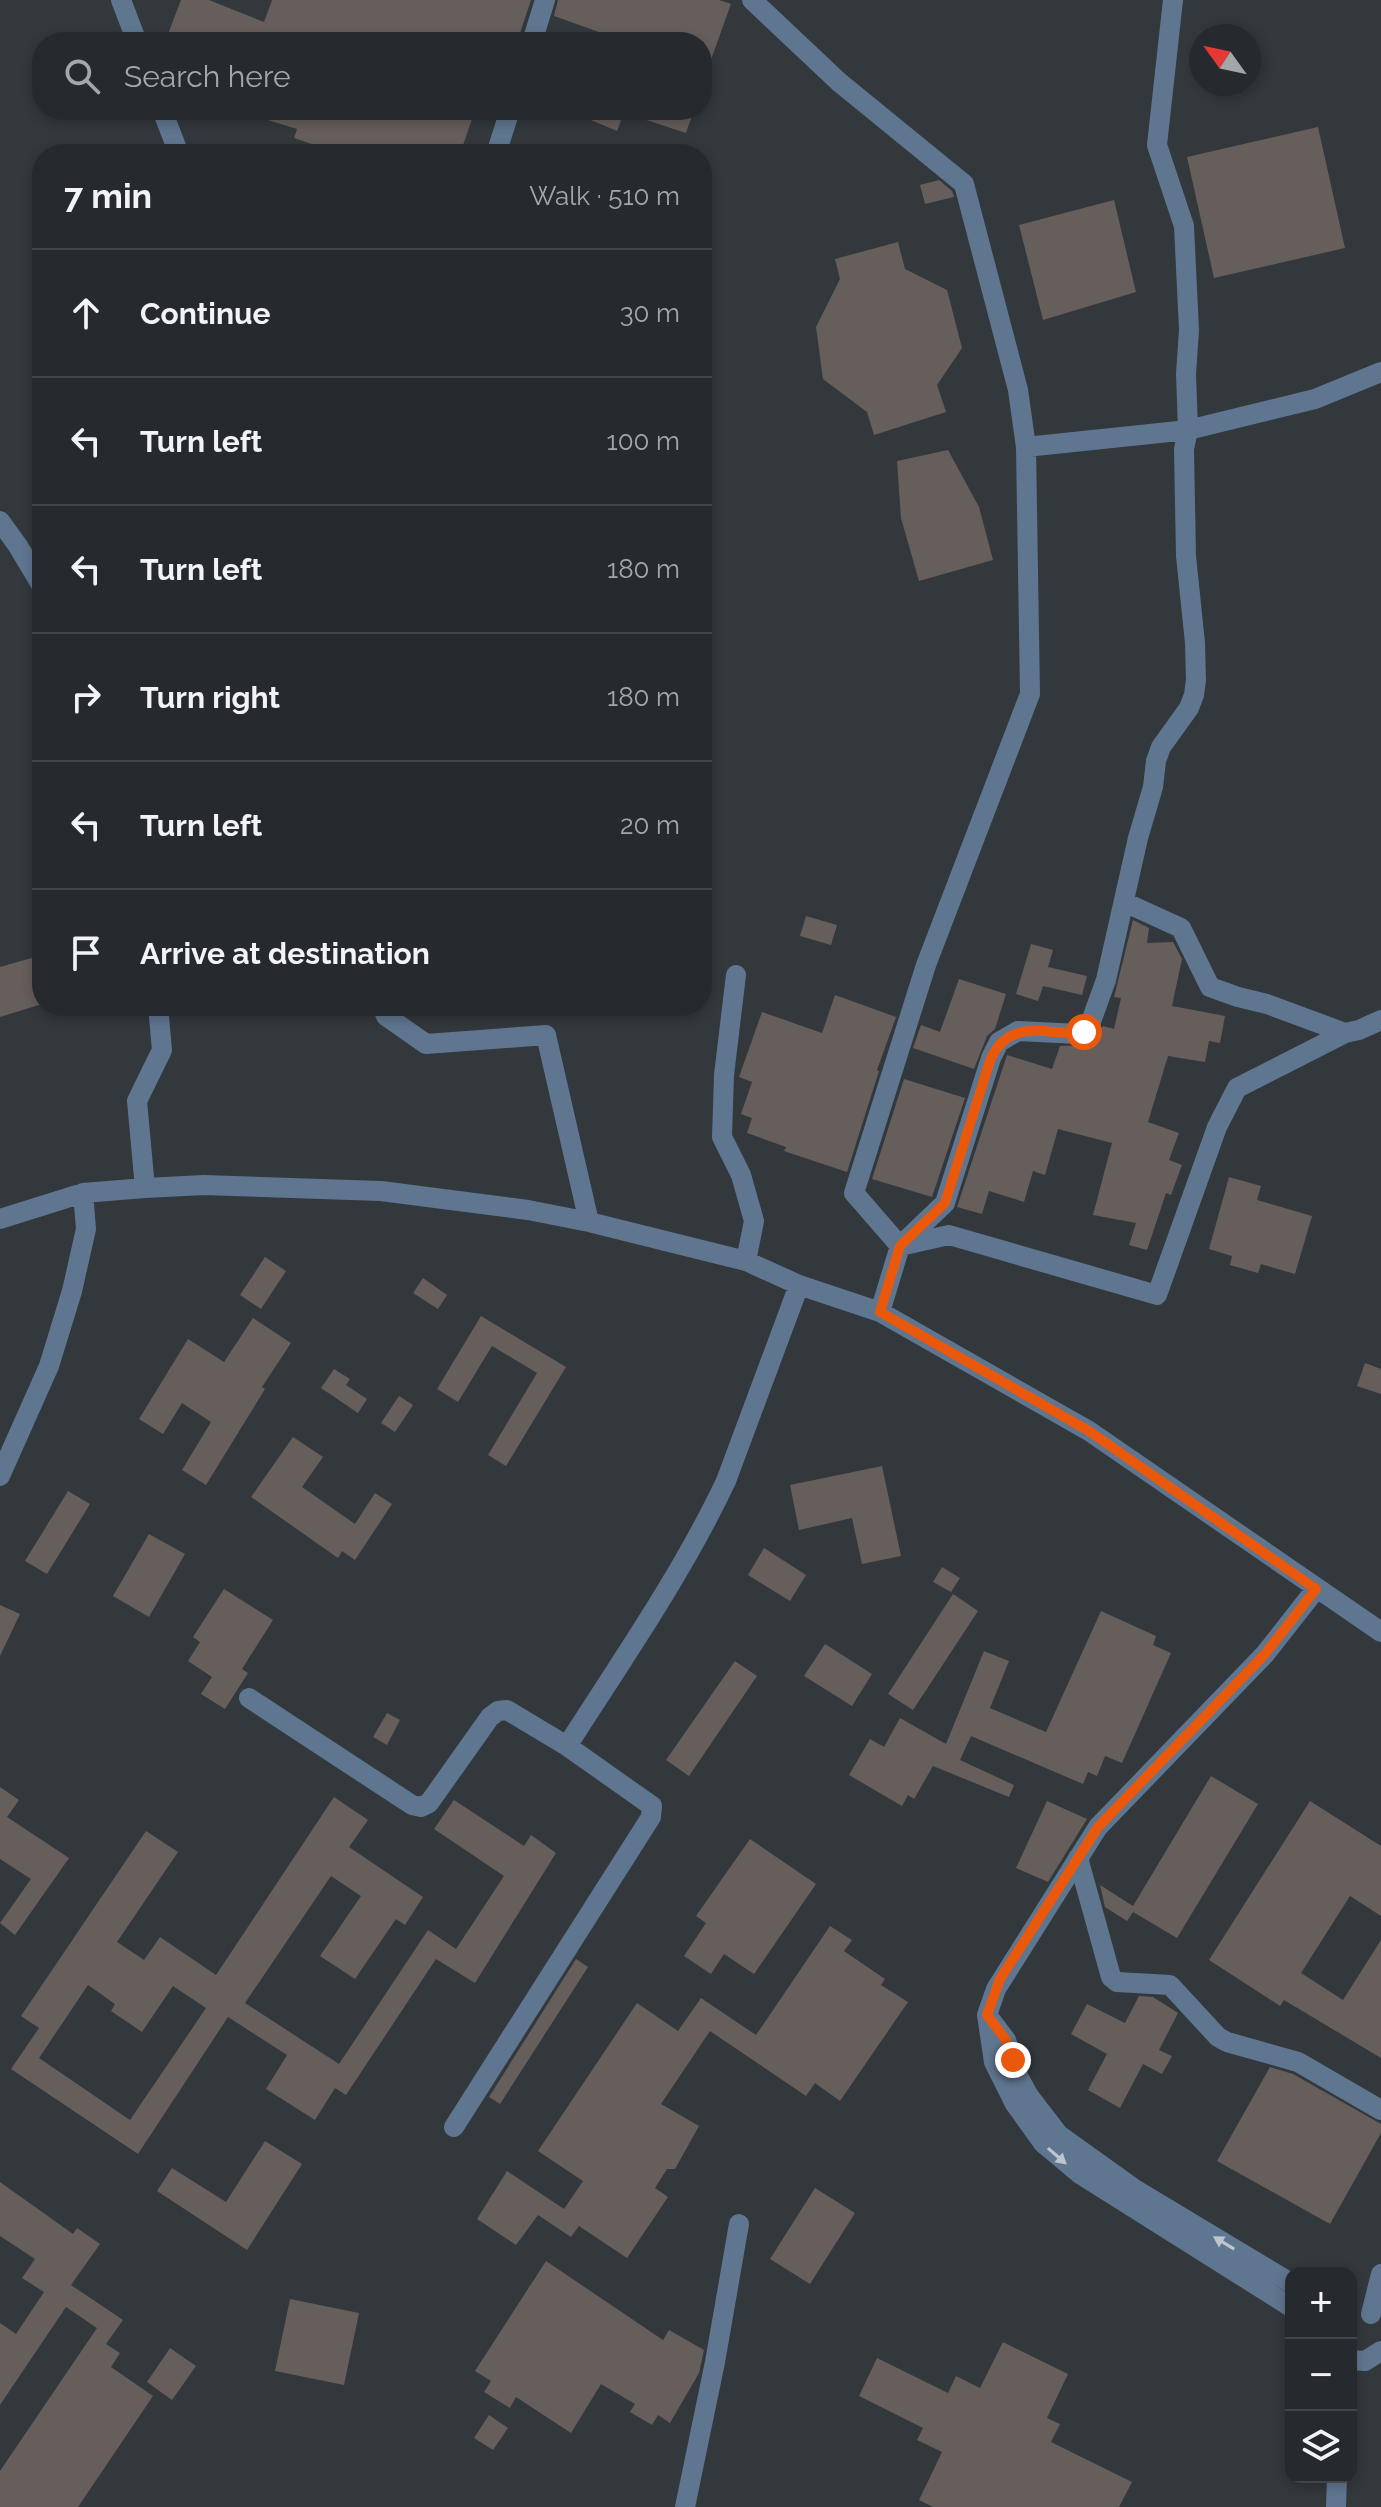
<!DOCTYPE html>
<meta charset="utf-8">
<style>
body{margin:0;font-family:Raleway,sans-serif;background:#2e3236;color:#f1f3f6}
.controls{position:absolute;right:24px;bottom:24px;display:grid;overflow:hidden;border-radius:16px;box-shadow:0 4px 12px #0003}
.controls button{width:72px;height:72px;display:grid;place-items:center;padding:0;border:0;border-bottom:2px solid #42464a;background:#262a2e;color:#f1f3f6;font:40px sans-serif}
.compass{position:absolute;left:1189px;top:24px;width:72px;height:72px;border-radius:50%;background:#262a2e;box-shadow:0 4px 12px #0003;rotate:303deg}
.stop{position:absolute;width:24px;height:24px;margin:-18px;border:6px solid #ea580c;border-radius:50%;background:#fff}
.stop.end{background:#ea580c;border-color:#fff;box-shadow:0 2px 8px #0008}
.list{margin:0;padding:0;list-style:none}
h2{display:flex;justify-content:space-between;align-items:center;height:104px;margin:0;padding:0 32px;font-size:34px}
h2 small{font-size:26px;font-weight:400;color:#a4a7aa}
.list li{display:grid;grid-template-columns:52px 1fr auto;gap:24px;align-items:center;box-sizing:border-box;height:128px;padding:0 32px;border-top:2px solid #42464a}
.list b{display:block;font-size:30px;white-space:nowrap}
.list em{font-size:26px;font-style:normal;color:#a4a7aa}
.icon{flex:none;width:44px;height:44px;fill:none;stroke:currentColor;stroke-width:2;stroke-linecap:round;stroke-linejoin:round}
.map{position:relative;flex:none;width:1381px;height:2507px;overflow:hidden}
.search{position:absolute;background:#262a2e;box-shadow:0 4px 12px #0003;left:32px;top:32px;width:680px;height:88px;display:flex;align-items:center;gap:20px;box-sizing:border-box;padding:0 28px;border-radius:32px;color:#a4a7aa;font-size:30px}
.panel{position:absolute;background:#262a2e;box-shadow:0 4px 12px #0003;left:32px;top:144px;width:680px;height:872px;border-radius:32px}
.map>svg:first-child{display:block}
</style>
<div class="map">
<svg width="1381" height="2507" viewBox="0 0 1381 2507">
<rect width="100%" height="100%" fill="#33383d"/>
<path fill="#665e5b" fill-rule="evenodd" d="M181,0h28l55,22 8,-22h259l-14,42h-352z
M558,0h161l12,4 -27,75 -2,-1v-36h-75l-73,-26z
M249,110h197l26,9 -12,35h-119l-47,-16 3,-9 -49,-15z
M567,110h58l-8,21z
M626,110h68l-8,23 -61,-20z
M1318,127l27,121 -131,30 -27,-121z
M939,180l13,11 2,6 -29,7 -5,-19z
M1114,200l22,92 -93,28 -24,-95z
M898,242l7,27 42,21 15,58 -25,37 9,27 -72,23 -7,-23 -44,-33 -7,-52 24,-48 -5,-20z
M948,450l31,57 14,53 -74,21 -18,-63 -4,-57z
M806,916l31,9 -6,20 -31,-9z
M1133,920l16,8 -2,15 26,-1 9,17 -10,47 53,10 -5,27 -11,-2 -4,21 -37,-6 -20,66 31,11 -10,27 13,5 -11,30 -5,-2 -19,57 -18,-5 7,-22 -43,-8 19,-72 -54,-14 -13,46 -12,-4 -9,31 -35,-11 -7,23 -25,-7 50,-152 45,14 8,-23 29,-1 14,-19 11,3 7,-31 -7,-1z
M1031,944l22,6 -5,17 39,9 -5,19 -39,-9 -5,15 -22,-7z
M42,955v49l-42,13v-50z
M959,979l47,15 -11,35 -8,7 -13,33 -61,-21 8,-23 19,7z
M835,995l61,22 -19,53 2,1 -32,101 -63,-21 2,-4 -39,-14 5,-15 -11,-4 11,-32 -13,-5 23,-65 60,21z
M904,1079l61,19 -33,99 -60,-18z
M1229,1177l32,9 -4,14 55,16 -17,58 -34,-10 -3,9 -28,-8 2,-9 -23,-7z
M265,1257l21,14 -25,38 -21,-14z
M423,1278l24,17 -9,14 -25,-16z
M481,1316l85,51 -60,99 -18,-11 49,-82 -45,-27 -34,56 -21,-13z
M253,1318l38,25 -29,44 3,2 -59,96 -24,-15 29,-48 -29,-19 -19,31 -24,-15 49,-80 36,23z
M1365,1363l16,6v25l-24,-8z
M334,1369l16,10 -4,6 21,14 -9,14 -37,-25z
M399,1396l14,9 -18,27 -14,-9z
M293,1437l30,20 -21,30 53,37 20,-31 17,11 -37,56 -13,-9 -4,7 -87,-61z
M882,1466l19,90 -39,8 -10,-46 -53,12 -9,-45z
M68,1491l22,13 -43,70 -22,-13z
M149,1534l36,20 -36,63 -36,-21z
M764,1548l42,27 -16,26 -42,-26z
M942,1567l18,11 -9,14 -18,-10z
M224,1589l49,31 -31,49 6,4 -23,36 -24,-15 11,-17 -24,-16 12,-19 -7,-5z
M953,1594l25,17 -65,99 -25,-16z
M0,1605l20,9 -20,42z
M1101,1611l55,25 -3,9 18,8 -49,110 -17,-7 -8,20 -9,-4 -5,12 -112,-48 -11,24 54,25 -5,12 -76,-31 -19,33 -6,-4 -6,11 -53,-31 21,-36 14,8 16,-29 46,26 38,-93 25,10 -19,47 56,24z
M825,1644l47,30 -20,32 -48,-30z
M735,1661l22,15 -68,100 -23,-16z
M387,1713l13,7 -13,25 -14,-8z
M1211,1776l47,28 -81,134 -44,-26 -6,9 -22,-14 -5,-22 33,21z
M0,1787l19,13 -12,17 62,41 -54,77 -15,-12 31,-44 -31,-20z
M334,1797l34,23 -19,27 74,50 -18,28 -9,-6 -41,60 -35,-23 41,-60 -30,-20 -86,127 94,61 89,-134 28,19 48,-73 -70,-47 20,-29 70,46 7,-11 25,18 -81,130 -39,-24 -90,136 -11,-7 -20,32 -49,-31 21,-34 -59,-38 -90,137 -127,-85 28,-41 -18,-12 125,-185 32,21 -61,90 27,18 16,-23 56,38zM88,1985l27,19 -4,7 31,21 31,-46 33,22 -76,112 -91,-62z
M1047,1801l40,18 -39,63 -32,-14z
M1310,1801l71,45v70l-31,-20 -49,77 42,27 38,-60v118l-97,-58 -4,6 -71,-46z
M750,1839l66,45 -62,90 -30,-20 -13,20 -27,-18 22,-33 -10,-7z
M830,1926l22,14 -8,11 41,28 -4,6 27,17 -68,99 -25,-18 -9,13 -96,-65 -49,73 38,22 -24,43h-8l-12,19 13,9 -41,61 -48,-32 -8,11 -33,-22 -22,30 -39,-26 30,-48 57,38 19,-28 -45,-30 99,-148 41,28 23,-33 55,37z
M576,1959l12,8 -88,137 -11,-7z
M1139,1996l14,1 25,16 -19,37 13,6 -10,18 -19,-10 -23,44 -32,-18 19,-36 -36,-20 16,-30 38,19z
M1270,2067l23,7 88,50v9l-51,91 -113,-63z
M265,2141l37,23 -55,86 -90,-59 15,-23 54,34z
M0,2182l73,52 4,-6 23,16 -29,41 52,35 -17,24 14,9 -9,14 42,29 -75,111h-78v-36l97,-143 -31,-21 -66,98v-82l16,11 28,-42 -22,-14 13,-19 -35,-23z
M815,2188l40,25 -45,71 -40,-25z
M546,2261l117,79 6,-10 35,20 -5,23 -29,50 -12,-8 -6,10 -22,-13 5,-8 -34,-20 -30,49 -55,-36 -6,11 -26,-16 7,-11 -16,-10z
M290,2299l69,14 -15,72 -69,-14z
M1003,2342l65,32 -21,44 13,6 -9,18 81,40 -13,25h-186l-14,-7 23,-48 -25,-12 6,-12 -64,-32 18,-38 71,35 8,-17 24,12z
M170,2348l26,18 -24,34 -25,-18z
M489,2415l19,13 -15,22 -19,-12z"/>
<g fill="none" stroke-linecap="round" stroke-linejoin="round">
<path stroke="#5f7690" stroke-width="20" d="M121,0l16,42
M752,0l87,82 125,102 54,206 8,57 4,247 -104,271 -72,228 46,53 45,-43 46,-145 8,-16 19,-11 61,3 10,-7 17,-47 32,-142 15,-51 3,-26 5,-14 28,-39 5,-13 2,-15 -1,-37 -9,-87 -2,-107 4,-19 -2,-56 3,-44 -5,-104 -27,-81 16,-145
M532,42l13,-42
M162,110l17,44
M496,154l14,-44
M1026,447l162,-17 127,-31 66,-27
M0,521l18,25 24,40
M1124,902l57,26 29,59 28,10 29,7 78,29 14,-3 22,-10
M736,975l-12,100 -2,62 19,38 13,46 -8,40
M382,1006l4,10 40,28 120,-9 43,187
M145,1188l-8,-87 25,-51 -4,-44
M0,1219l83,-26 62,-5 59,-3 177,6 147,19 61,12 157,39 53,24 81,27 209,119 292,201
M880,1312l20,-66 49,-11 208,60 60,-168 20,-39 108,-55
M0,1476l49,-110 23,-75 14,-62 -3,-36
M249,1698l163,107 9,2 8,-4 61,-86 8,-6 9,-1 60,36 85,60 -1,11 -197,310
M567,1746c55,-86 115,-172 159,-265l73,-196
M1078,1858l33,119 6,5 53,3 48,52 9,5 71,20 83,48
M987,2015l19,25 13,38 10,18 30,39 74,53 158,95
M1291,2307l-211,-133 -37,-31 -28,-39 -21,-42 -7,-47 9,-26 102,-162 167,-173 51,-65
M1371,2314l10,-40
M1351,2360l14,1 16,-10
M685,2507l30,-145 24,-138
M1336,2507l1,-30"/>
</g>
<defs><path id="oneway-solid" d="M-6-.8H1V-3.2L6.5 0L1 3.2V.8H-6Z" transform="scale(2)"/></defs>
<g fill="#bdc5ce">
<use href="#oneway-solid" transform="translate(1057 2156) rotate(41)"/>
<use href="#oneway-solid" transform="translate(1224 2243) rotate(-149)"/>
</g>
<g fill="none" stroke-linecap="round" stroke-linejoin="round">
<path stroke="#ea580c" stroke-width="10" d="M1013,2060l-7,-20 -19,-25 13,-36 98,-152 167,-173 51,-65 -227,-158 -209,-119 20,-66 45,-43 46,-145c19,-38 51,-26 88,-24l5,-2"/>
</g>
</svg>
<div class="controls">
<button>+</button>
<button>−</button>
<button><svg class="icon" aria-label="layers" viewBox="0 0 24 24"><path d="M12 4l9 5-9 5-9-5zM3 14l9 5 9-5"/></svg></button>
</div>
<svg class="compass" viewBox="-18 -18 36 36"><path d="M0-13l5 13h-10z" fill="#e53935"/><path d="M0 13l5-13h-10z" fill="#a4a7aa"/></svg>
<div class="stop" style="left:1084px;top:1032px"></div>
<div class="stop end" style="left:1013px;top:2060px"></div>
<div class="search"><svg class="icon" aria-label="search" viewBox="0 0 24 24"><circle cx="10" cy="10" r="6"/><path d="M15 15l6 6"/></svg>Search here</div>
<section class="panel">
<h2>7 min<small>Walk · 510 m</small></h2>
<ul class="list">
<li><svg class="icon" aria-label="ahead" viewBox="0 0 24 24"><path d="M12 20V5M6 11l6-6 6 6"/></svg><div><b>Continue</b></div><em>30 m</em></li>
<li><svg class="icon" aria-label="left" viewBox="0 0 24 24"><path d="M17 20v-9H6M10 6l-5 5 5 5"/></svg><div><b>Turn left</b></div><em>100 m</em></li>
<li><svg class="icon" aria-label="left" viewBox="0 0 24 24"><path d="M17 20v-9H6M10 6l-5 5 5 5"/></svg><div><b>Turn left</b></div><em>180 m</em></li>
<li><svg class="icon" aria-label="right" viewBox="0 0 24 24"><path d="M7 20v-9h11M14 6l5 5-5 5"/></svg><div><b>Turn right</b></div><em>180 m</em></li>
<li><svg class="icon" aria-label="left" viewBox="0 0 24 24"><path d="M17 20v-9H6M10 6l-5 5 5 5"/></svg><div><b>Turn left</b></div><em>20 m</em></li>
<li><svg class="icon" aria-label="arrive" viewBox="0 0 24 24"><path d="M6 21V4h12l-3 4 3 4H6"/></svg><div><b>Arrive at destination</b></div></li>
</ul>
</section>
</div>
